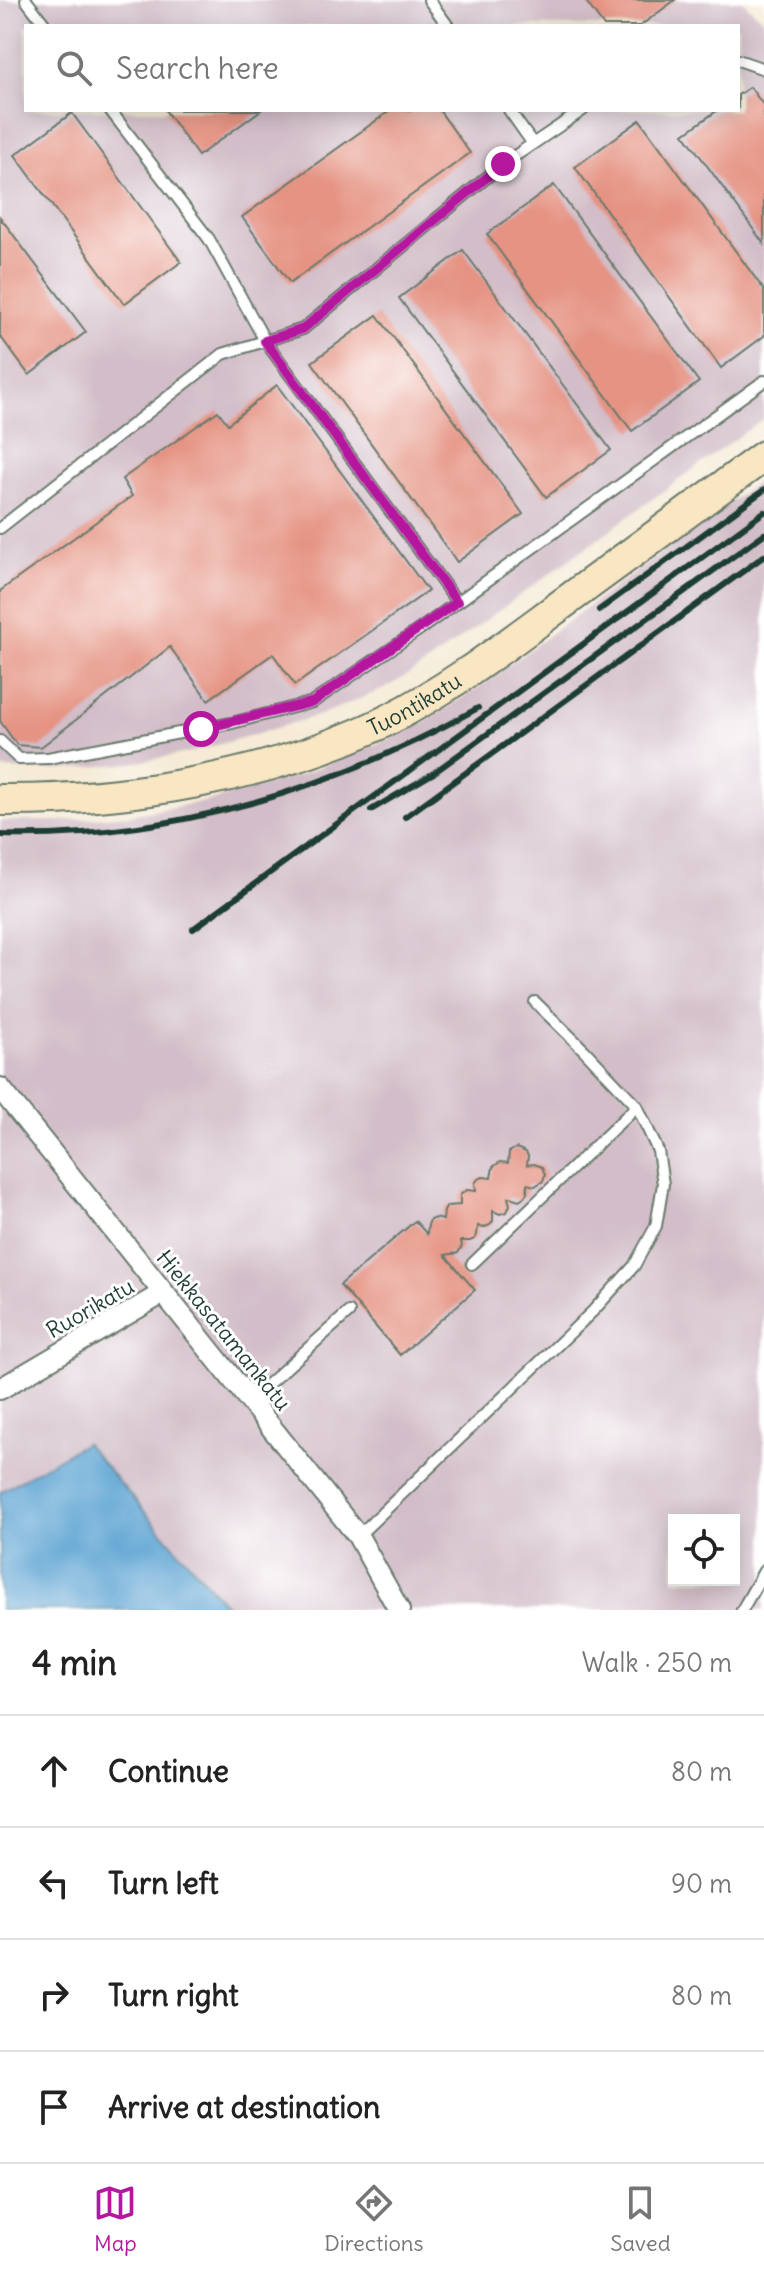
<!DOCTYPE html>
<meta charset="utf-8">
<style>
body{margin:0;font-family:Delius,sans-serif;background:#f2f2f2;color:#222}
.controls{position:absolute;right:24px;bottom:24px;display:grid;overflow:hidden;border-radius:0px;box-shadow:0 4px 20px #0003}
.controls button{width:72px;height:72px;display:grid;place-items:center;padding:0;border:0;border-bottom:2px solid #e0e0e0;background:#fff;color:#222;font:40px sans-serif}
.stop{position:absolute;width:24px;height:24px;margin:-18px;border:6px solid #b5179e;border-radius:50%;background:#fff}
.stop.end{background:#b5179e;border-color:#fff;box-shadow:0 2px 8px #0008}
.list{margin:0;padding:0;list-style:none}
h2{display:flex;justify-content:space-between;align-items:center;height:104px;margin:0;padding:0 32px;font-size:34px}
h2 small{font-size:26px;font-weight:400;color:#767676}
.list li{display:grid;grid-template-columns:52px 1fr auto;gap:24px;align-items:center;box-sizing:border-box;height:112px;padding:0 32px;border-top:2px solid #e0e0e0}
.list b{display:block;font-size:30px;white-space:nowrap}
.list em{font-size:26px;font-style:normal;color:#767676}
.icon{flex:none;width:44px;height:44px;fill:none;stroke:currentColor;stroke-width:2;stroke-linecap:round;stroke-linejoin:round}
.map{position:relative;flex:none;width:764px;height:1610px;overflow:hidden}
.search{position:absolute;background:#fff;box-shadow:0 4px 20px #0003;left:24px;right:24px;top:24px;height:88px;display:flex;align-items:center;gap:20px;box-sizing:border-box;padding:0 28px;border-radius:0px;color:#767676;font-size:30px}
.sheet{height:552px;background:#fff}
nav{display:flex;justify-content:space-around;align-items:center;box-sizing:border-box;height:112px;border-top:2px solid #e0e0e0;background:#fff;font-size:22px;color:#767676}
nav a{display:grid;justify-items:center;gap:4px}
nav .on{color:#b5179e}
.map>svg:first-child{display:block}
</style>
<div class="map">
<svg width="764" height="1610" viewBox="0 0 764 1610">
<rect width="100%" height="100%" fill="#fff"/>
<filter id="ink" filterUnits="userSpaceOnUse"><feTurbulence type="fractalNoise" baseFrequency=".0125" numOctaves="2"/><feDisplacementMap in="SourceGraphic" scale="16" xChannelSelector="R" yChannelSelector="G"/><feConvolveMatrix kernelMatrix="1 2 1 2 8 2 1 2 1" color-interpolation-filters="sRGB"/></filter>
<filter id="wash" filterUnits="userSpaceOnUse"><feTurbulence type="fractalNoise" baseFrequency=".006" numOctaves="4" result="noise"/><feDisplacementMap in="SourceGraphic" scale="32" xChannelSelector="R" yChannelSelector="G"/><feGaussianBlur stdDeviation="1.8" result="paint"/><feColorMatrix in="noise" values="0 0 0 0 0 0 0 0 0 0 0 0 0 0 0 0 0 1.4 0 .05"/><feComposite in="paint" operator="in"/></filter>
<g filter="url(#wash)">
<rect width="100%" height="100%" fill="#f5ebd6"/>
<path fill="#d2bdc8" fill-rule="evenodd" d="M0,0h741l23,20v398l-340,247 -40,24 -64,26 -127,37 -61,11 -74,7 -58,-1zM26,26h712v84h-712z
M764,477v1133h-534l-145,-167 -85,49v-671h58l72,-6 84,-15 86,-25 82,-33 40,-19 51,-32zM674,1520h60v60h-60z"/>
<path fill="#5aa2d1" stroke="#3c7082" stroke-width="2" d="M85,1443l145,167h-230v-118z"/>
<g id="blocks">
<path fill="#e59382" d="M585,0h90l-35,26h-36z
M750,87l14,19v138l-80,-110 34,-24h20v-15z
M165,110h96l-63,46z
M391,110h48l31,43 -180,130 -48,-66z
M72,113l109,149 -57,42 -109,-149z
M640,120l124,170v46l-43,32 -146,-201z
M554,185l145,197 -67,49 -145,-197z
M0,217l86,115 -57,43 -29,-39z
M463,250l148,200 -65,47 -147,-199z
M377,315l146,199 -66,48 -145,-200z
M277,385l151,206 -133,94 -22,-31 -65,46 -38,-53 -129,100 -24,-2 -17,-24v-130l132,-95 -10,-17 96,-68 10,13z
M516,1148l10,4 2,4 -1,9 7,-1 8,3 3,8 -2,6 -8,5 -8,-2v9l-3,4 -5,3 -9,-3 -2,1 2,7 -3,7 -7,2 -7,-3v10l-3,4 -7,3 -5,-2 -1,9 -2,4 -5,2h-9l1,5 -4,7 -13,2 30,35 -75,65 -60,-70 75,-64 12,13 1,-9 2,-5 5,-2 8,2 1,-9 3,-5 13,-1v-10l7,-5 9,1 -1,-8 3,-4 5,-2 8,1 2,-11 7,-5 8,1 1,-11z"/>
</g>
</g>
<g filter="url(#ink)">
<use href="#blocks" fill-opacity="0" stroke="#6a7a6d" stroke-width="2"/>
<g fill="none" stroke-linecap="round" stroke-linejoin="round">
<g stroke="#6a7a6d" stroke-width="14">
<path id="lane" d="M26,0l20,26
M429,0l19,26
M738,60l26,9
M110,110l99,129 56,102 192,261
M509,110l24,34
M0,528l223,-174 80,-25 200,-165 80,-54
M0,741l19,18 29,-1 184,-35 81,-21 110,-75 341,-246
M472,1264l165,-158
M249,1401l100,-89
M358,1536l235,-225 41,-45 22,-40 7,-42 -5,-33 -21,-45 -53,-56 -49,-48
M742,1610l22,-39"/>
</g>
<g stroke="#6a7a6d" stroke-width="24">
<path id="street" d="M0,1088l358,448 41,74
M0,1389l163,-96"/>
</g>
<g stroke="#6a7a6d" stroke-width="34">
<g id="secondary">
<path id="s1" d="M0,800c128,1 272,-23 388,-80 65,-33 122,-78 181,-121 65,-48 130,-95 195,-143"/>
</g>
</g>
<use href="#lane" stroke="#fff" stroke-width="10"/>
<use href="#street" stroke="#fff" stroke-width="20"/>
<use href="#secondary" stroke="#f9e7c3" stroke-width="30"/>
<path stroke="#1f3d34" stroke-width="6" d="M599,610l165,-120
M371,810l61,-36 332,-240
M405,817l359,-261
M0,835c167,5 333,-45 478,-127
M193,929l571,-417"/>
</g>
</g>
<g fill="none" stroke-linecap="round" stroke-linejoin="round" filter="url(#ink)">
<path stroke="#b5179e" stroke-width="10" d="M201,729l112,-27 144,-100 -192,-261 38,-12 200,-165"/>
</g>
<g text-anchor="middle" stroke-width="6" stroke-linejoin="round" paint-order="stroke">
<g font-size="22" fill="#1f3d34" stroke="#fff">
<text dy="8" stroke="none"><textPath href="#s1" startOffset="430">Tuontikatu</textPath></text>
<text transform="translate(90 1308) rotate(-30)" y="8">Ruorikatu</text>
<text transform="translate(224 1330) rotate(51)" y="8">Hiekkasatamankatu</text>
</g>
</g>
</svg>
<div class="controls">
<button><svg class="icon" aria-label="locate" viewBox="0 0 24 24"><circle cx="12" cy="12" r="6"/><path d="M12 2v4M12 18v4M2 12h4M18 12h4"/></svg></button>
</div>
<div class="stop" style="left:201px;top:729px"></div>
<div class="stop end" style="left:503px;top:164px"></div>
<div class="search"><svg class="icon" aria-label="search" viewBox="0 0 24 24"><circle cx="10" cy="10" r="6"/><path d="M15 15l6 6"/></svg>Search here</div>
</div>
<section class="sheet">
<h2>4 min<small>Walk · 250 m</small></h2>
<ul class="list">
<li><svg class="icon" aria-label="ahead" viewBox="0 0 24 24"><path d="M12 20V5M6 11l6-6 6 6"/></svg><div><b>Continue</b></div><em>80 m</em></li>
<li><svg class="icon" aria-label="left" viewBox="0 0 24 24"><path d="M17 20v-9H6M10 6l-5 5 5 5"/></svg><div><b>Turn left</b></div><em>90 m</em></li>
<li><svg class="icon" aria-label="right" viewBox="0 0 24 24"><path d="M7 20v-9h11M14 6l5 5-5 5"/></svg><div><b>Turn right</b></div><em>80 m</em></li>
<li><svg class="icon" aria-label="arrive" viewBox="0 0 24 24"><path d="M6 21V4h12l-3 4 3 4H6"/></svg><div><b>Arrive at destination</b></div></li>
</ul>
</section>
<nav>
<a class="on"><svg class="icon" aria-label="map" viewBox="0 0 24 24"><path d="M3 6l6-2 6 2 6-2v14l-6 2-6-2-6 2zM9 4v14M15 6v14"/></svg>Map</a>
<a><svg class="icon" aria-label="directions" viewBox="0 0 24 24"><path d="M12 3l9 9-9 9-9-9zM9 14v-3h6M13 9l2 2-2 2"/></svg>Directions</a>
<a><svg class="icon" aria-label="saved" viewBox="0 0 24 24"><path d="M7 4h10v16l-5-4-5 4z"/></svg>Saved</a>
</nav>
